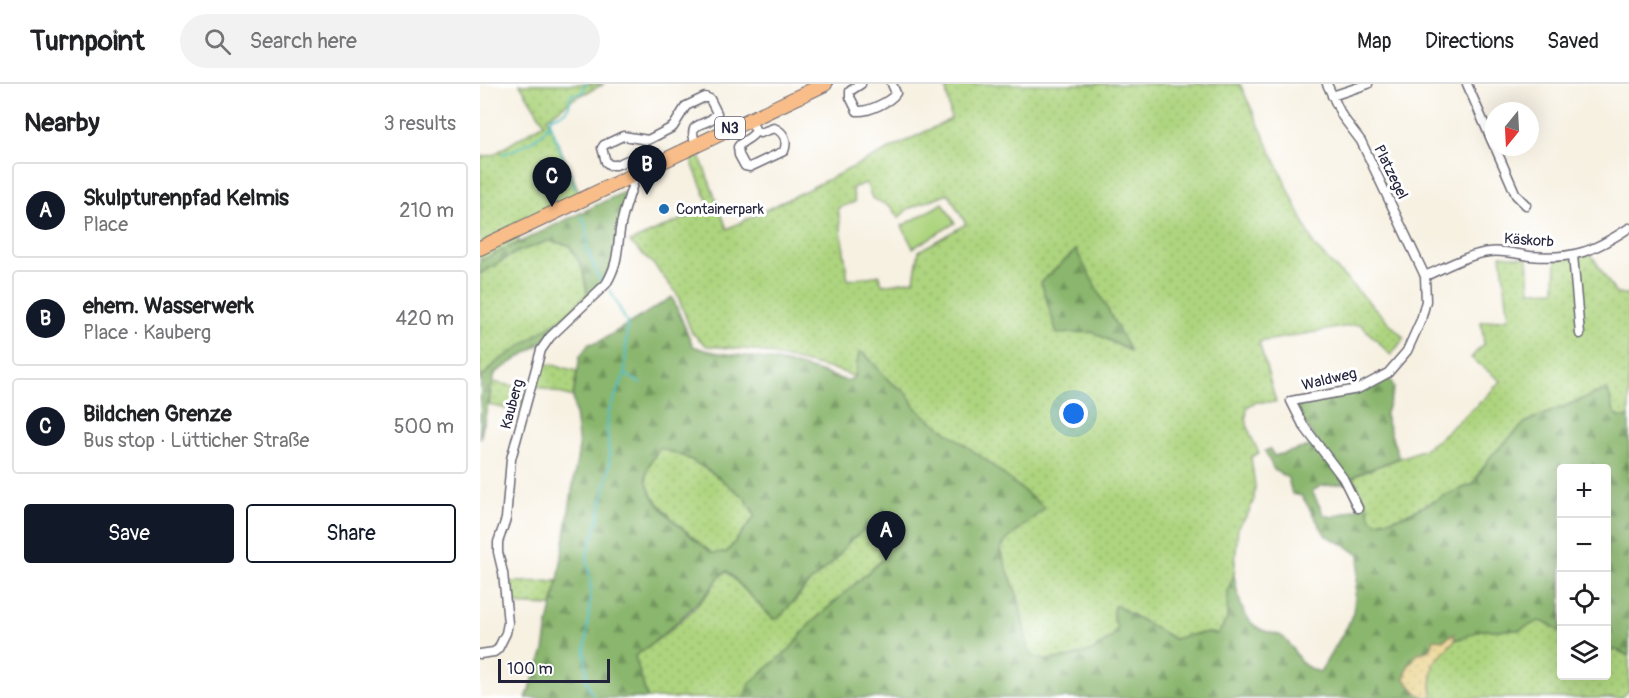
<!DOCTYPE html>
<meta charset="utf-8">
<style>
body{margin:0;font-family:Pangolin,sans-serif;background:#f2f2f2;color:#202124}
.controls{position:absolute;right:18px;bottom:18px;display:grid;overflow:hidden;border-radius:6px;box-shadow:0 6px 24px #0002}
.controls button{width:54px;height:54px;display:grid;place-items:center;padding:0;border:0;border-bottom:2px solid #e0e0e0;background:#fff;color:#202124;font:30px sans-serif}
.compass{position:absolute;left:1005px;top:18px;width:54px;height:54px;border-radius:50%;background:#fff;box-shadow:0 6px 24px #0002;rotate:198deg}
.scale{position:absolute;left:18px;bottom:15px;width:112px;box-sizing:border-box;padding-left:6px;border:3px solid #22223b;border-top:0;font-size:16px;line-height:21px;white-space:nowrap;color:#22223b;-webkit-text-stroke:4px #fff;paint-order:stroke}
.you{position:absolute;left:594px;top:330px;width:21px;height:21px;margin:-15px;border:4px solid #fff;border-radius:50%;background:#1a73e8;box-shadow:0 0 0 9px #1a73e833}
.badge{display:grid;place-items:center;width:39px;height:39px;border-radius:50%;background:#111827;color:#fff;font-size:20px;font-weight:700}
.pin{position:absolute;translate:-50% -50px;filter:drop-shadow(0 2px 3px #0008)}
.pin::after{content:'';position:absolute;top:32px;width:21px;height:18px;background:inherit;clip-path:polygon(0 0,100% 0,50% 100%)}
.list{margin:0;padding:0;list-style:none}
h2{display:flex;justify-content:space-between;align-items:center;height:78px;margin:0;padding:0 24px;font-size:26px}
h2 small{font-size:20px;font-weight:400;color:#757577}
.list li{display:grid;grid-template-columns:39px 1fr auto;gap:18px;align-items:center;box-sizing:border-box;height:96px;margin:0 12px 12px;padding:0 12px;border:2px solid #e0e0e0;border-radius:6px}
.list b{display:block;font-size:22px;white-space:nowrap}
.list p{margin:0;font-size:20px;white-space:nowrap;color:#757577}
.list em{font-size:20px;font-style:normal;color:#757577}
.actions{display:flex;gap:12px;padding:18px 24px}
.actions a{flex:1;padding:14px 0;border:2px solid #111827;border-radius:6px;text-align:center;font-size:21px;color:#111827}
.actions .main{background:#111827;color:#fff}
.icon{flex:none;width:33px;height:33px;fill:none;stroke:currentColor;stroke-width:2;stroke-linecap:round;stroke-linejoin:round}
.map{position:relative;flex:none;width:1149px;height:614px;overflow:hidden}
header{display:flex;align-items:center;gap:36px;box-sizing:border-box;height:84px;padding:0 30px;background:#fff;border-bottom:2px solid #e0e0e0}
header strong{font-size:28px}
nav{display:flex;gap:33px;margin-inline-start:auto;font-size:21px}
.search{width:420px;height:54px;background:#f2f2f2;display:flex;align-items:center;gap:15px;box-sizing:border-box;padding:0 21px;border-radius:33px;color:#757577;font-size:22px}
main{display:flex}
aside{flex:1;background:#fff}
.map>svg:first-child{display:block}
</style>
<header>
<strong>Turnpoint</strong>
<div class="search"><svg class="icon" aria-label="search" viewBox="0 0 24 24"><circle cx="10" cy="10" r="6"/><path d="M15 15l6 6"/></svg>Search here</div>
<nav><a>Map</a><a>Directions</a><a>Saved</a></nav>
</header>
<main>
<aside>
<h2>Nearby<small>3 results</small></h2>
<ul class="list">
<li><span class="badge">A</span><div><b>Skulpturenpfad Kelmis</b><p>Place</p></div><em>210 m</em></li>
<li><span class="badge">B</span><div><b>ehem. Wasserwerk</b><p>Place · Kauberg</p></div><em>420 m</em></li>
<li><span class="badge">C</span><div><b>Bildchen Grenze</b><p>Bus stop · Lütticher Straße</p></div><em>500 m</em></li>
</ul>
<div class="actions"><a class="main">Save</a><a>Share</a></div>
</aside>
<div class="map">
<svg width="1149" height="614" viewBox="0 0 1149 614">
<defs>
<pattern id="grass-dots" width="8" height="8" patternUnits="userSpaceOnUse" patternTransform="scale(1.5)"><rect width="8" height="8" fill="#add47e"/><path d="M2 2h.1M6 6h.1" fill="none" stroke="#95b66e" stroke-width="1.8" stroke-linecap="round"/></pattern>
<pattern id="forest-firs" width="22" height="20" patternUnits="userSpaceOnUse" patternTransform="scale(1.5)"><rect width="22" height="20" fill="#8ab66d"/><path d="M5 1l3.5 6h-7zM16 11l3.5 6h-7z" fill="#70945b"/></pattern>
<pattern id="sand-dots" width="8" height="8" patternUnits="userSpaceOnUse" patternTransform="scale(1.5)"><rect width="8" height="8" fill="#eeda9e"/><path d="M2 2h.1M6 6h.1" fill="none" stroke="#ccbb89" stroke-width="1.8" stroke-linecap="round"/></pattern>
</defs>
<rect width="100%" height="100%" fill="#fff"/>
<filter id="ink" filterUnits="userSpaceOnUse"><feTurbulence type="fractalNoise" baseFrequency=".0167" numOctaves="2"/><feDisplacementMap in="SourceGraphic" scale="12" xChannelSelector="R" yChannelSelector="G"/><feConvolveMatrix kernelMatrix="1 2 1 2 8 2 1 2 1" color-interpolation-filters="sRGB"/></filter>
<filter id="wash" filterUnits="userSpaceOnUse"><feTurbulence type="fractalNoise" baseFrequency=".008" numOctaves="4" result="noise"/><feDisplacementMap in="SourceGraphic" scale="24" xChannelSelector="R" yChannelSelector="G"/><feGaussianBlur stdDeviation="1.35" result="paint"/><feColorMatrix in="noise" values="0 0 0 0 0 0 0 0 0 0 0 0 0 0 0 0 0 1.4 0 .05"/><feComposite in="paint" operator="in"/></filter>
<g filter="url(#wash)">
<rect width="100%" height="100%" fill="#f7f1e2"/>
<path fill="url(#grass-dots)" stroke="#687b5c" stroke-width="1.5" fill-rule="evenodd" d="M40,0h84l-31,15 -26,19 33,76 -65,29 4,19 -39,19v-104l13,-2 51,-32z
M477,0h283l75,163 89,91 -13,17 -31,-31 -101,18 17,60h-20l-8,4c-6,16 4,32 11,47l-8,4 4,29 -1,13 -6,15 -10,13 -4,48 -6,15 -1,29 -9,15c-14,-2 -31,1 -44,5l-57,-33 -4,10 4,12 -4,8 -21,15 -25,7 -21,2 -12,-3 -6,-8 -10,-52 -18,-47 5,-9 39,-33 -57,-47 -63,-46 -10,-9 -7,-13 -17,-11 -25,-28 -6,-1 -4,24 -15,-6 -87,-21 -46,-4 -15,-13 -15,-39 -22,-28 -25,-24 80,-35 -20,-49 9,-4 28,75 224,-110 -5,-30zM386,99l6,15 19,9 7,11 10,-9 40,-16 18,31 -47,27 -5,29 -32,5 -2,-10 -32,5 -10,-72 17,-6 -3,-14zM596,166l53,101 -36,-19z
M68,157l21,4 13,22 5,27 -22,22 -69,47 -16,16v-105l37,-22z
M1111,170l25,40h13v123c-19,5 -16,-16 -22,-28l-81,33 -35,34 -19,29c-33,9 -61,34 -96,37l-5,-4 -5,-16 -13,-24 4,-4 65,-24 15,-10 48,-42 16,-17 -30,-23 13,-15 -3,-21 28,-4 -8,-63 27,3 2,33 25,-1 1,-31z
M61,278l36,9 -4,26 -38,-11z
M12,298l33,6 -5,24 -31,-7z
M180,363l28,11 26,16 31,24 10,18 -28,36 -15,2 -41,-36 -24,-29v-20z
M385,445l8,6 11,23 -74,66 -19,24 -41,35 -6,15h-97l-12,-42c26,-18 54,-39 74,-64 6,-9 8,-15 17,-21l47,48 23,-19 12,-16 26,-23 15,-19z
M78,497l-6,25 -42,-2 -2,-22z
M1059,537l10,3 12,8 1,44h44l1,-25 10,-1 12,6v35l-8,7h-193l4,-2 -1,-11 2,-21 22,-24 10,-3 15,-7h39z"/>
<path fill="url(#forest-firs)" stroke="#566c54" stroke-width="1.5" fill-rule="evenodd" d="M146,107l-13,73 -10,19 -61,60 -47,30 -15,66 1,-61 15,-15 69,-47 22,-22v-5l-5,-22 -13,-22 -21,-4 -31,11 -37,22v-13z
M596,166l54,101 -37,-19 -36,2 -16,-52z
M192,213l21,49c19,8 39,8 59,11 32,4 65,13 95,24l8,-4 4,-25 6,2 25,28 17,11 7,13 10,9 63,46 58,47 -39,33 -6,9 18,47 10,52 6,8 12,3 21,-2 25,-7 21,-15 4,-8 -4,-12 1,-10h3l57,33c13,-4 30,-7 44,-5l9,-15 1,-29 6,-15c4,20 7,46 28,55 7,3 16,3 22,8 16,15 9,26 36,34l27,-45 6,-14 7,-57 -15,-11 -19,-9 -24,-40 -10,-2 -4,-16 -14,-8 -9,-19 5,-2 4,7 44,-12 -27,-43 67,-12 30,-16 6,15 -9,28 14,42 -41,16 -5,4 13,24 5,16 5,4c35,-3 63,-28 96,-37l19,-29 35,-34 81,-33c6,12 3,33 22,28v239l-12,-6 -10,1 -1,-183h-44l-1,164 -12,-8 -10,-3 -20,9h-39l-15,7 -10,3 -1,-5c-15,2 -21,16 -36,19l-11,14 -2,11 12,14 9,5h-682l6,-15 41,-35 19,-24 74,-66 -11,-23 -8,-6 -16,13 -15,19 -26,23 -29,34 -6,1 -46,-48c-11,6 -13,16 -22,24 -22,22 -44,43 -70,61l12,42h-121l18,-47 4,-27 10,-43 21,-134 -6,-50 7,-41 9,-12 10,-2zM180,364l28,10 26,16 31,24 10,18 -28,36 -15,1c-20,-17 -76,-56 -64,-85 2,-7 8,-14 12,-20zM868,399l11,25 -27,9 -8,-2 -12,-24 9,-5z"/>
<path fill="url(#sand-dots)" stroke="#887e6c" stroke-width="1.5" d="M974,550l1,6 -22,24 -2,21 1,11 -6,2 -9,-5 -12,-14 2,-11 11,-15c10,-1 14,-3 16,-14l9,1z"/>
<path fill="#add47e" stroke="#687b5c" stroke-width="1.5" d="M463,119l12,20 -42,25 -11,-22z"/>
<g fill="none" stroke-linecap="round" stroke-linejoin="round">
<path stroke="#51bfc7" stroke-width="2" d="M70,40l25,65
M23,70c17,-6 45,-17 48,-37 14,-4 19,-6 20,-22l11,-2 4,-9
M102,133l4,10 1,22 14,33
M145,290l15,9
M113,614l-6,-17 -2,-30 6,-62 -4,-33 12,-39 11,-53 -3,-33 1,-18 17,-39 2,-51 -17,-33"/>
</g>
</g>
<g filter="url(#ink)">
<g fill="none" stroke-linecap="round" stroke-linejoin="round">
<g stroke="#6d6a75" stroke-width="11">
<path id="street" d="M381,0l-11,7v6l7,14c11,1 33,-9 39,-18l-4,-9
M847,0l15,32 19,25 64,135 1,25 -5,19 -14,31 -19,22 -30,16 -67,12 12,24 40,53 15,30
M987,0l27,62
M852,12l36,-12
M270,35l6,12 4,2 14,-5c10,4 14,13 10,23l-34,16 -5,-1 -6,-11 -1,-8c4,-7 14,-8 18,-16
M1015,63l21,48 10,10
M165,85l-4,-9 -6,-3 -19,8h-6l-4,-3 -4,-14 2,-3 19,-9 25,4 25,-13 13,-21 19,-9 5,2 7,14c-9,16 -32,5 -21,31
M1093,171l7,79
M945,192c19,-8 44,-22 64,-24 13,-2 28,2 41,4 43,4 64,-5 99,-28
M0,570l14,-2 4,-3 8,-16 2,-10 -5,-50 -5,-21v-10l8,-23 5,-60 30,-109 9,-13 56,-53c12,-20 11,-32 14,-54 3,-19 11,-38 16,-56"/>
</g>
<g stroke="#6d6a75" stroke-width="16">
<path id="primary" d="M0,164l345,-164"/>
</g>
<use href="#street" stroke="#fff" stroke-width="8"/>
<use href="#primary" stroke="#f8bd89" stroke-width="14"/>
</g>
</g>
<circle fill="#1f6fb2" stroke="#fff" stroke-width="2" cx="184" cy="125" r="6"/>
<g text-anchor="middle" stroke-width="6" stroke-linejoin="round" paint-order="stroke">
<rect fill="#fff" stroke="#646476" stroke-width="1.5" x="235" y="33" width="30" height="22" rx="4.5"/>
<g font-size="14" font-weight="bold" fill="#22223b">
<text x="250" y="49">N3</text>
</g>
<g font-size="15" fill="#22223b" stroke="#fff">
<text transform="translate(911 88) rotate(64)" y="5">Platzegel</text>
<text transform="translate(1049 156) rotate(4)" y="5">Käskorb</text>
<text transform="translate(849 295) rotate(-13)" y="5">Waldweg</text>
<text transform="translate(32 320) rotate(-75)" y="5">Kauberg</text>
</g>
<g font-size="15" fill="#22223b" stroke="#fff" text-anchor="start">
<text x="196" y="130">Containerpark</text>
</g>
</g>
</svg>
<div class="controls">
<button>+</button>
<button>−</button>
<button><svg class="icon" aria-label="locate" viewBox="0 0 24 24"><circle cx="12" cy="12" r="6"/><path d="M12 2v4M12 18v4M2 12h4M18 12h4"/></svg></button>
<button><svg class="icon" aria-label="layers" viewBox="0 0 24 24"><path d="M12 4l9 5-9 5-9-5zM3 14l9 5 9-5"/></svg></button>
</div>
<svg class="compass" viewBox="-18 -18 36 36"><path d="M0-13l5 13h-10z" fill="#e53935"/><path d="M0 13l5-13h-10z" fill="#757577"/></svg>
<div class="scale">100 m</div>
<div class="you"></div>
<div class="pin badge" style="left:406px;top:477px">A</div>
<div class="pin badge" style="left:167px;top:111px">B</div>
<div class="pin badge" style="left:72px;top:123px">C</div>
</div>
</main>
